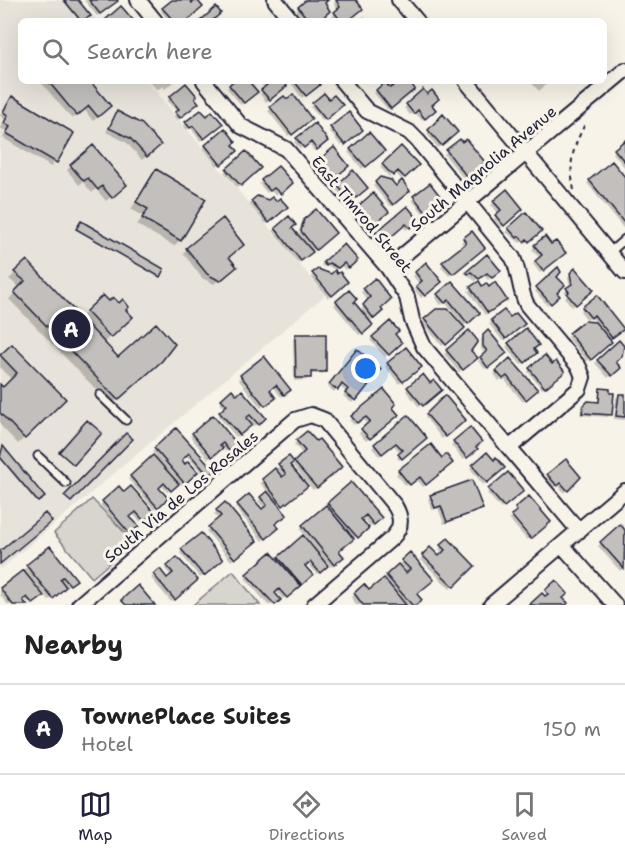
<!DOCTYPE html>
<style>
body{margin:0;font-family:"Shantell Sans",sans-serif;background:#f2f2f2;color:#222}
.you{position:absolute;left:366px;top:369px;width:21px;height:21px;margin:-15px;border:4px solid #fff;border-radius:50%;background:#1a73e8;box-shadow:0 0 0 9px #1a73e833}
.badge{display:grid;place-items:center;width:39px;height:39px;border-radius:50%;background:#22223b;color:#fff;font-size:20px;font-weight:700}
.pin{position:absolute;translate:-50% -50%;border:3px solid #fff;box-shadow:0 2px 6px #0006}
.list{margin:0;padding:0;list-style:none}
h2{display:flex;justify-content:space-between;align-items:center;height:78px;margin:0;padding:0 24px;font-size:26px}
h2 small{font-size:20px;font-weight:400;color:#767676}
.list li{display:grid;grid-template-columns:39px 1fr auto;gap:18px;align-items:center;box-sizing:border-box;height:90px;padding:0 24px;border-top:2px solid #e0e0e0}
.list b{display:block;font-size:22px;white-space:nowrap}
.list p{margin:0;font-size:20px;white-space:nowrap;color:#767676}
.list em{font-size:20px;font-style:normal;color:#767676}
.icon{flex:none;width:33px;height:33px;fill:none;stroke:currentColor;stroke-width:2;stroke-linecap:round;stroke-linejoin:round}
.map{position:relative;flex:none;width:625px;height:605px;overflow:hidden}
.search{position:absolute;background:#fff;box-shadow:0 6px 24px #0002;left:18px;right:18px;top:18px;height:66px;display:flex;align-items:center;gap:15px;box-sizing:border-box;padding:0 21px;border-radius:9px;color:#767676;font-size:22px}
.sheet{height:168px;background:#fff}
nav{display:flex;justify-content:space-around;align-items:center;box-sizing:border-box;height:84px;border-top:2px solid #e0e0e0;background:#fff;font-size:16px;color:#767676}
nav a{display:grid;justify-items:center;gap:3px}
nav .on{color:#22223b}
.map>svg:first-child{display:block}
</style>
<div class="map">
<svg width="625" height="605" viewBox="0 0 625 605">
<rect width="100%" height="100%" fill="#f7f3e8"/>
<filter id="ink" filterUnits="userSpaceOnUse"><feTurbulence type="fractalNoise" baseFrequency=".0167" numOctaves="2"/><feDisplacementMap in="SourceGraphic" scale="12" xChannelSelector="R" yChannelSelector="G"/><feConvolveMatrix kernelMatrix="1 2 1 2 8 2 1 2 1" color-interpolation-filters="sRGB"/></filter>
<g filter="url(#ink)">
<path fill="#e7e3db" d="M0,0h80l17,21h-76v60h126l178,214 -325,275z"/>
<path fill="#d8d5cf" stroke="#7d7c85" stroke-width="1.5" d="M92,499l42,43 -42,36 -38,-45z
M233,571l27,34h-67z"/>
<path fill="#0003" d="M62,0h14l13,16 -9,5z
M84,0h31l-18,16z
M174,0h6l6,21h-17l-8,-10z
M308,0h18l-9,21h-12l-9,-10z
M335,0h19l-8,21h-9l-5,-5 6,-5 -4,-6z
M364,16l5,5h-11z
M40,81h48l17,30 -12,10 -9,-12 -12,10z
M149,81h25l-9,8 -2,-3 -6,4z
M235,81h18l-4,3 7,8 -15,13 -14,-17z
M259,81h23l1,8 -17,13 -6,-8 5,-5z
M316,81l-1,7 -13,10 -12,-16z
M530,81h20l-11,10z
M385,84l5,6 20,2 -22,18 -14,-17z
M423,92l11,17 -12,11 -8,-8 -4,3 -6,-7z
M324,95l5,6 12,4 -18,16 -13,-14z
M12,98l60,36 -21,33 -48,-29 3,-7 -6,-3 5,-8 -5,-5z
M170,98h23l4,5 -20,17 -3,-4 3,-4 -10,-11z
M284,98l24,23 -20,15 -20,-25z
M117,113l37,36 -12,11 -16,-18 -20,-10z
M443,116l13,16 -18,16 -11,-14z
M186,123l32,3 -18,15 -10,-14 -3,3 -3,-4z
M331,128l27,4 -17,14 -12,-15z
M225,130l8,23 -16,13 -14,-18z
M369,134l11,20 -18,15 -14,-17z
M297,139l27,5 -10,7 -6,-8 -8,6 -6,-7z
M460,141l20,24 -17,13 -19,-24z
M625,142v26l-12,-15z
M401,148l16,17 -16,14 -7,-7 -5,5 -9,-10z
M334,149l10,20 -17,14 -6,-8 5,-5 -7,-8z
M246,153l13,15 -22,20 -13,-16z
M71,166l49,23 -14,12 -10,-12 -4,4 -9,-11 -4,3 -12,-15z
M278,168l11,18 -14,9 -5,-5 -3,3 -8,-9z
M156,171l24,69 -6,6 -37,-21 6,-9 -12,-7z
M353,173l13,15 -13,12 -3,-3 -4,4 -11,-13z
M381,179l25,14 -16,13 -17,-20z
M625,180v46l-2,2 -36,-45 3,-2z
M507,191l14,18 -20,18 -7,-8 5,-5 -8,-9z
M257,197l29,10 -20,17 -17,-20z
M414,198l21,1 1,8 -11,9 -13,-16z
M359,207l25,8 -17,14 -6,-7 4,-3 -8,-10z
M407,208l10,12 -11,10 -3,-5 -22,20 -7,-9z
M316,211l18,22 -36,30 -25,-32 16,-12 1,9 8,9 3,-13z
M526,214l14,17 -14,12 -3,-2 -3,2 -14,-11z
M81,223l77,53 -81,-46z
M472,233l9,18 -32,25 -8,-10 23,-20 -3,-4z
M545,238l16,18 -21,17 -7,-9 7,-6 -8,-9z
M344,246l12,14 -11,10 -4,-5 -6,5 -9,-5 -3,2 -2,-2z
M187,249l40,9 3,13 -16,13 -12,-6 -19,-25z
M487,256l12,15 -11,9 -5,-6 -8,7 -8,-7 -3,1z
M27,262l53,56 23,-21 28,20 -28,26 15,16 55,-15 -62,61 -102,-106 11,-11 -11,-9z
M426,264l12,20 -17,14 -6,-8 5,-5 -7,-9z
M318,270l28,12 -18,16 -17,-21z
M557,270l-2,23 3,3 -11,9 -12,-14z
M575,270l14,23 -17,14 -7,-9 2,-3 -3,-3 6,-4 -2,-11z
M374,281l5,33 -10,8 2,3 -12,10 -25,-30 15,-13 3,10 8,9 8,-10 -7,-9z
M452,283l26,30 -14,13 -19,-24 -4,3 -6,-7z
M478,283l25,19 -18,13 -17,-24z
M597,297l23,34 -33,30 -20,-24 17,-15 13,2 -6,-7 -4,3 -7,-9z
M437,310l26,18 -21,18 -20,-23z
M504,312l16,15 -17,14 -14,-17z
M390,323l3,12 7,8 -15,14 -15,-17z
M469,332l1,19 6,7 -17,14 -15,-18z
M488,332l14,23 -17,14 -7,-8 7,-7 -4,-5v-10z
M296,336l29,35 -3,3h-13l-2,6 -13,1 -1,-42z
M619,342l-5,20 5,6 -11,10 -13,-15z
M509,344l24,5 2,4 -14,12 -15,-18z
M12,346l52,53 -46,45 -18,-19v-39l3,3 9,-9 -12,-13v-9z
M354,354l25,15 -27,34 -9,-7 3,-4 -7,-6 -5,6 -6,-5z
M264,358l25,31 -8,8 -8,-10 -5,3 6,7 -13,11 -23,-29z
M510,360l26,30 -13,12 -20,-24 -4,3 -5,-7z
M388,364l29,5 -18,15 -14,-18z
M530,369l30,6 -18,14 -14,-17z
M408,388l29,5 -18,14 -13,-16z
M601,390l9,24 -2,3 -28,-2 1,-5 8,-8 8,1z
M232,392l32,26 -9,8 -3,-3 -16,14 -18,-21 7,-7 -5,-6z
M619,395h6v25l-11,-1 2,-21z
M445,397l16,26 -19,16 -17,-22z
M391,408l4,10 -29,23 -7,-8 9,-8 -6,-7 -8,7 -5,-5z
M408,417l14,24 -23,19 -2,-2 4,-4 -8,-10 -14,12 -7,-8z
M469,429l4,23 -10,8 -12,-15z
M176,430l36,41 -6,6 -20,-22 -6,5 16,12 -14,13 -4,-3 -11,10 -6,-7 -4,3 9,10 -12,11 -26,-30 27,-24 -3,-3z
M307,433l31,37 -25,20 -22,-27 -2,2 14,24 -24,19 -5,17 3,3 -15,13 -27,-34 13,-11 13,16 4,-3 -7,-8 10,-9 -8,-9 29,-25 4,6 10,-9 -9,-11z
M193,434l42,10 -9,8 -4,-5 -14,12 -18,-23z
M431,446l18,20 -26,21 -7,-8 -10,7 -10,-12z
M3,448l40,48 -7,6 -36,-43z
M566,461l13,16 -15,16 -7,-9 -4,4 -8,-10z
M473,466l27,5 -17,14 -13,-17z
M508,475l14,16 -21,18 -14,-16z
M119,488l33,23 -12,11 -8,-9 -4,4 9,9 -10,9 -27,-30z
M431,496l50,13 -37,15 -6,-16 -6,2 -4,-11z
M529,498l20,24 -22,18 -18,-21 6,-5 -2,-2z
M225,504l27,40 -21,17 -25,-30 13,-11 -5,-6z
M328,504l52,14 -9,9 -9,-10 -3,2 8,9 -30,23 2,9 -8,7 -3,-3 -11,10 -10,-11 -3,3 7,9 -28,24 -7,-8 -3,2 6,7 -6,5h-5l-23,-27 26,-23 5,5 27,-23 9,11 2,-1 -14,-18z
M620,526l5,6v34l-5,5 -22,-25z
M447,540l26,26 -23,23 -30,-30 10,-10 9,9 5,-4 -5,-5z
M49,548l26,31 -26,21 -5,-6 -13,11 -7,-6 -3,2 4,4h-17l-8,-10v-5z
M182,550l37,13 -19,15 -20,-25z
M410,554l7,48 -3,3h-58l-4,-8 3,-3 14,-2z
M177,559l19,21 -25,22 -20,-24 8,-7 8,9 4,-4 -6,-7z"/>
<path fill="#c2bfbd" stroke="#22223b" stroke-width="1.5" d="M64,0h14l13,16 -10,5z
M89,0h28l1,1 -18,13z
M172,0h18l2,3 5,-3 6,7 -16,14h-13l-12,-13z
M306,0h22l-3,3 5,8 -11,10h-10l-11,-14z
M336,0h20l7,9 -15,12h-7l-7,-9 6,-5z
M121,6l13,15h-28l-1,-1z
M216,7l5,6 -9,8h-12z
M48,81h42l21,25 -13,11 -9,-11 -12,10z
M233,81h22l-4,3 7,8 -14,11 -15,-18z
M264,81h19l4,5 -17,14 -9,-10 6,-5z
M294,81h24l2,4 -14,11z
M385,82l5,6 7,-5 6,-1 3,3 4,-3 5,7 -24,20 -15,-19z
M186,83l11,13 -2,2 4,5 -19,15 -5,-6 4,-3 -10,-12z
M423,89l4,5 5,-4 7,9 -7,6 4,5 -11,9 -7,-9 -4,4 -8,-10z
M324,93l5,6 5,-4 9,10 -17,15 -14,-17z
M293,94l19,25 -20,16 -22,-28 14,-11 3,3z
M12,96l62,37 -17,30 -51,-30 4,-6 -6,-4 4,-8 -5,-3z
M201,110l6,6 5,-5 11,13 -19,15 -11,-13 -3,2 -5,-6z
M117,111l25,13 19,21 -14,12 -17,-19 -21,-10z
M349,112l14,18 -18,15 -15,-18z
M443,114l15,18 -16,14 -14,-16z
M315,123l13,18 -11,9 -6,-8 -7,6 -8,-10z
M225,128l11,14 -3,3 5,6 -17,14 -16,-20z
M369,132l16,19 -19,16 -16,-18z
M460,139l2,3 4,-3 19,23 -18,15 -21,-27z
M625,140v22l-11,-13z
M93,145l34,40 -15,13 -10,-12 -4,4 -10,-12 -4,3 -14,-16z
M401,146l18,19 -14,13 -7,-7 -5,5 -11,-12z
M334,147l15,19 -18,15 -9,-10 6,-4 -7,-9z
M246,151l15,17 -20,18 -15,-17z
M612,161l13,16v47l-36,-44z
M278,166l15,17 -12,11 -7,-6 -4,3 -9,-11z
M156,169l50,30 -25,42 -39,-23 6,-9 -12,-7z
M353,170l15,18 -12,10 -2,-3 -5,4 -12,-14z
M380,177l11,3 5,6 6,-6 8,11 -17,14 -18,-23z
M430,183l10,13 -3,3 4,5 -13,11 -15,-19z
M507,189l16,20 -19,17 -9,-11 6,-5 -8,-9z
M373,193l16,19 -19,15 -7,-8 4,-3 -9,-10z
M257,196l11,4 4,-3 4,4 4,-3 8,9 -19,16 -18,-22z
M407,206l12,14 -9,8 -4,-4 -22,19 -9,-10z
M316,209l20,24 -20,17 -15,-19 3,-12z
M526,212l16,19 -13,11 -2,-3 -3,3 -5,-6 -2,2 -9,-10z
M289,216l7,9 -4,3 21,24 -12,9 -26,-33z
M223,218l21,27 -15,12 8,10 -17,14 -13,-7 -21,-26z
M81,221l83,48 -4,8 -84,-48z
M472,231l13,17 -32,26 -11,-12 24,-19 -3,-5z
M545,236l6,8 5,-3 10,12 -23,18 -8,-10 7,-6 -8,-10z
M344,244l14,16 -9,8 -5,-5 -6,5 -9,-5 -3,3 -3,-4z
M487,254l14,17 -9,7 -5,-5 -8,6 -8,-7 -3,2 -2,-2z
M27,260l91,97 38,-34 19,21 -13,17 -44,39 -104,-108 11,-11 -11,-9z
M426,262l16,20 -17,14 -9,-10 6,-5 -7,-9z
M558,267l3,5 -4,5 8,8 -8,8 3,3 -9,8 -15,-17z
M575,268l19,22 -18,15 -9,-11 2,-2 -3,-4 6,-4 -2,-11z
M318,269l13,5 4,-4 2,4 3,-2 8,10 -16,14 -20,-23z
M375,278l16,21 -10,9 2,3 -9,8 -11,-14 7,-8 -7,-9z
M452,281l28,32 -12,11 -19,-24 -4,3 -8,-9z
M479,281l3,5 4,-3 3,4 6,-5 12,18 -19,13 -18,-26z
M349,290l8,9 -3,3 19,23 -10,9 -27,-33z
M103,295l6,6 4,-4 6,6 4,-4 6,8 -3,3 7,7 -22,21 -25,-27z
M597,295l27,34 -12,9 -18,-23 -3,3 -9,-11z
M436,309h12l17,19 -19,17 -22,-26z
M504,310l6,7 6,-4 9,11 -19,15 -15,-19z
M390,321l9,10 -4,3 7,9 -13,12 -17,-18z
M584,321l11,1 17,20 -21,18 -22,-27z
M526,328l13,17 -5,4 3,4 -12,10 -17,-20z
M469,330l9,11 -7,10 7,7 -15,12 -17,-20z
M488,330l19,23 -19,15 -8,-11 7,-6 -4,-5v-11z
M295,334h31v38h-15v6h-15z
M619,340l5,6 -2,10 -6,6 5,6 -9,8 -15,-16z
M12,344l54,55 -41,40 -25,-26v-29l3,3 14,-14 -17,-18z
M406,347l16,20 -19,15 -16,-19z
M357,349l24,20 -25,32 -11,-8 3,-4 -6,-5 -4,6 -9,-6z
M545,355l7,9 4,-3 9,11 -20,16 -16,-20z
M264,356l27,34 -7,5 -8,-10 -6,5 6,8 -11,8 -25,-31z
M510,358l28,32 -12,10 -19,-24 -4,3 -7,-8z
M423,374l7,9 4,-3 8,10 -19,16 -16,-19z
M600,388l10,1v4h4l-2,22 -30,-2 1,-7 5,-5 11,1z
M232,389l5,6 5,-5 24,28 -7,7 -9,-10 -4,3 6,7 -12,10 -21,-23 8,-7 -6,-6z
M384,389l12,15 -3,4 6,7 -29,24 -9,-10 9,-8 -4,-4 -9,6 -6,-7z
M619,394h6v23l-9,-1z
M445,395l21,25 -20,17 -20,-23z
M213,415l24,29 -8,7 -6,-8 -3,2 3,3 -11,9 -20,-24z
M408,415l19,23 -25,21 -4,-5 5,-4 -7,-7 -14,11 -8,-10z
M87,420l15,13 -28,32 -15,-13z
M470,427l12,15 -6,5 2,2 -11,9 -14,-17z
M176,428l39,43 -6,5 -20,-23 -7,7 3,4 3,-3 10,11 -13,12 -31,-36z
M307,431l9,10 3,-2 23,28 -25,21 -23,-26 11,-11 -9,-11z
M126,433l7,6 -62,63 -7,-6z
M431,444l11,14 4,-4 7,9 -27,22 -6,-8 -10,8 -12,-15z
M3,446l42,51 -7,5 -38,-45z
M487,452l7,8 2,-3 9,11 -18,15 -15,-18z
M153,455l26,29 -8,7 -7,-8 -5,5 9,10 -10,10 -28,-32z
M289,456l5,6 -4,3 18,21 -25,20 -21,-27 13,-11 7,9 4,-3 -8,-10z
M566,459l15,18 -13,14 -7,-8 -4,3 -10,-12z
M508,472l16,19 -20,16 -16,-18z
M472,480l11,29 -36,13 -6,-16 -6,2 -5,-13z
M351,482l31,36 -8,7 -8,-10 -5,4 8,9 -11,10 -31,-35z
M119,486l5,6 7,-6 23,26 -10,9 -8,-9 -6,5 9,9 -9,8 -28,-33z
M267,491l20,24 -12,9 4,4 -13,11 -29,-35 12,-10 13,15 5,-4 -7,-8z
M529,496l22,26 -20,17 -20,-24 6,-4 -2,-3z
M225,502l32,39 -22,18 -27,-32 13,-11 -5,-6z
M326,505l28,34 -15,12 5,6 -10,8 -32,-40z
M45,513l7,8 -52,43v-13z
M620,524l5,6 -1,39 -24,-27z
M201,533l22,27 -19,16 -23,-27z
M303,535l25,31 -8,7 -9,-11 -6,4 8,9 -11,10 -24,-28z
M448,538l27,28 -21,21 -32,-32 8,-8 9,9 6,-6 -5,-5z
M50,546l27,34 -7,5 -7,-8 -3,2 6,8 -13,12 -27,-34z
M271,552l30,34 -14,12 -8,-9 -4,4 6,7 -6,5 -29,-31z
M410,552l24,28 -17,14 5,6 -6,5h-4l-26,-30 12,-11 8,9 4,-4 -9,-9z
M177,557l21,23 -23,20 -22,-26 7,-5 7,9 6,-5 -6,-7z
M23,570l21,26 -11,8 -6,-7 -4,3 4,5h-14l-13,-17z
M384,578l22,27h-43l-9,-12 10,-9 5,6z
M556,580l12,14 -5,4 5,5 -2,2h-37l13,-12 3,3 3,-2 -3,-4z
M138,585l17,20h-29l-5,-5z"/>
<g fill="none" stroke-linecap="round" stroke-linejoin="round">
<g stroke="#22223b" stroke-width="11">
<path id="service" d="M609,253l16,-14
M100,395l26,25
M38,456l28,27"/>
</g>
<g stroke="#22223b" stroke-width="18">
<path id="minor" d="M138,0l17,21
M275,0l17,21
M399,0l18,21
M204,81l37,45 45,23 102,119 19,29 5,23 12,27 155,184
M342,81l25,30 42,21 9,9 95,117c7,15 6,32 14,47l52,62 4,10 -4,12 -70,59
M466,81l159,191
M388,268l237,-198
M562,545l53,60
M79,605l216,-185 16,-5 13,5 71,86c7,12 7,22 -3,32l-78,67
M491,605l134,-114"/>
</g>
<path stroke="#22223b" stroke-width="2" stroke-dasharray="4.5 4.5" stroke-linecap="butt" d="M574,190c-6,-30 -1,-42 12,-68"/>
<use href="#service" stroke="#f7f3e8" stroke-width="7"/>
<use href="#minor" stroke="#f7f3e8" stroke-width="14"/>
</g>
</g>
<g text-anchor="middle" stroke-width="6" stroke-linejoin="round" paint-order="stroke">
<g font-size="16" fill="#22223b" stroke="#f7f3e8">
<text transform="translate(483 168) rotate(-40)" y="6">South Magnolia Avenue</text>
<text transform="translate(362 214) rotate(50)" y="6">East Timrod Street</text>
<text transform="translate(181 496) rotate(-40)" y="6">South Via de Los Rosales</text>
</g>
</g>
</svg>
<div class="you"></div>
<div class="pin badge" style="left:71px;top:329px">A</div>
<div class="search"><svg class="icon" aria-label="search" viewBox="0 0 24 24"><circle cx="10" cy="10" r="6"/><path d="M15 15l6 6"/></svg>Search here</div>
</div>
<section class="sheet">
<h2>Nearby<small></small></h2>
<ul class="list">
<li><span class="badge">A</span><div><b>TownePlace Suites</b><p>Hotel</p></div><em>150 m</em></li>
</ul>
</section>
<nav>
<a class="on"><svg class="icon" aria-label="map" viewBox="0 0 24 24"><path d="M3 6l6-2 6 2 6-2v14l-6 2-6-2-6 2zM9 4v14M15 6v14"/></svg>Map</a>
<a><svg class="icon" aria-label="directions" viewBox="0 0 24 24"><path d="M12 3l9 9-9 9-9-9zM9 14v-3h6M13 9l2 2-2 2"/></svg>Directions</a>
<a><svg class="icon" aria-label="saved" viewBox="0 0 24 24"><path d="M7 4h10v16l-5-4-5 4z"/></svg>Saved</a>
</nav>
